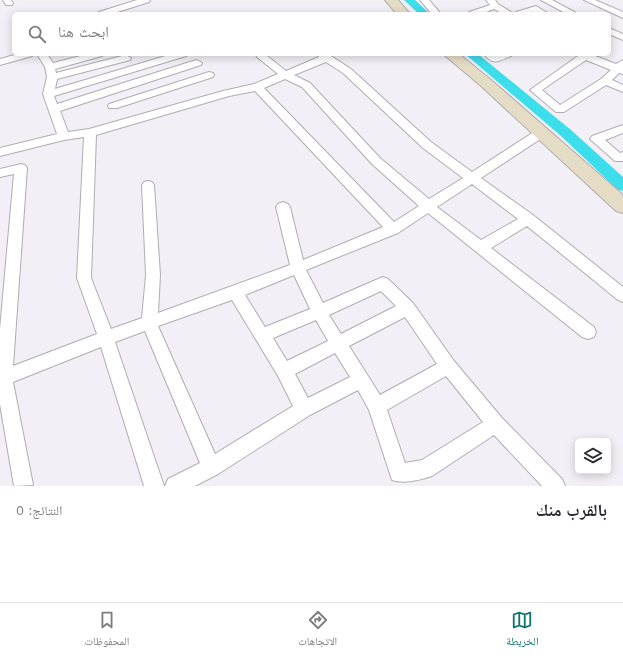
<!DOCTYPE html>
<html lang="ar">
<meta charset="utf-8">
<style>
body{margin:0;font-family:"Work Sans","Noto Naskh Arabic",sans-serif;background:#f7f7f7;color:#2b2b33;direction:rtl}
.controls{position:absolute;right:12px;bottom:12px;display:grid;overflow:hidden;border-radius:6px;box-shadow:0 2px 10px #0003}
.controls button{width:36px;height:36px;display:grid;place-items:center;padding:0;border:0;border-bottom:1px solid #e1e1e2;background:#fff;color:#2b2b33;font:20px sans-serif}
.list{margin:0;padding:0;list-style:none}
h2{display:flex;justify-content:space-between;align-items:center;height:52px;margin:0;padding:0 16px;font-size:17px}
h2 small{font-size:13px;font-weight:400;color:#7c7c81}
.icon{flex:none;width:22px;height:22px;fill:none;stroke:currentColor;stroke-width:2;stroke-linecap:round;stroke-linejoin:round}
.map{position:relative;flex:none;width:623px;height:486px;overflow:hidden;direction:ltr}
.search{position:absolute;background:#fff;box-shadow:0 2px 10px #0003;left:12px;right:12px;top:12px;height:44px;display:flex;align-items:center;gap:10px;box-sizing:border-box;padding:0 14px;border-radius:6px;color:#7c7c81;font-size:15px}
.sheet{height:116px;background:#fff}
nav{display:flex;justify-content:space-around;align-items:center;box-sizing:border-box;height:56px;border-top:1px solid #e1e1e2;background:#fff;font-size:11px;color:#7c7c81}
nav a{display:grid;justify-items:center;gap:2px}
nav .on{color:#0f766e}
.map>svg:first-child{display:block}
</style>
<div class="map">
<svg width="623" height="486" viewBox="0 0 623 486">
<rect width="100%" height="100%" fill="#f2eff6"/>
<g fill="none" stroke-linecap="round" stroke-linejoin="round">
<path fill="#3ddeec" fill-rule="evenodd" d="M404,0h11l15,14h-11z
M465,54h13l93,76 52,47v14l-5,-1 -57,-54z"/>
<g stroke="#afacb2" stroke-width="2">
<path id="street" d="M3,0h8l2,3 -1,2h-6z
M137,0h13l-1,2 -38,12h-13l1,-2z
M420,0h9l12,14h-9z
M486,0h9l3,4 16,10h-11l-9,-5 -13,5h-13l1,-2 21,-7z
M541,0h11l26,14h-11z
M584,0h11l28,12v6z
M536,6l13,8h-11l-3,-2 -6,2h-14l1,-2z
M609,28l14,6v6l-14,-6z
M18,54h16l-2,2 -32,9v-6z
M37,54h10l6,9 35,-9h16l-2,2 -47,13 1,4 70,-18 5,3 -1,2 -73,19 -2,10 117,-35h16l-2,2 -132,40 3,8 136,-43 4,-1 5,3 -1,2 -141,46 8,21 21,-3 134,-38 31,-7 24,-10 -21,-17 -1,-3h11l-1,1 20,16 33,-14 -3,-3h12l23,15 80,73 41,30 65,-42h8l2,3 -2,3 -64,42 52,37 90,72v15l-5,-2 -91,-74 -36,22 103,79 2,5 -2,5 -6,2 -6,-2 -154,-124 -30,20 -92,37 17,33 55,-24 5,-2 5,2 25,24 41,58 48,57 60,61 3,7h-23l-48,-51 -62,41c-12,4 -28,8 -40,4l-23,-70 -11,-20 -48,25 -92,59 -23,12h-30l3,-7 32,-16 -55,-132 -30,11 49,144h-20l-43,-139 -88,35 20,103 -19,1 -14,-82v-75l14,-155 -14,3v-8l21,-5 4,1 2,3 -14,198 84,-32 -20,-56 7,-141 -20,3 -64,16v-8l57,-14 -14,-40 4,-17 -2,-10zM326,62l17,11 80,75 40,30 -34,21 -49,-41 -70,-75 -16,-8zM285,79l17,8 70,77 47,42 -25,16 -130,-134zM255,91l128,136 -80,33 -13,-53 -2,-3 -5,-2 -5,2 -2,3 14,58 -132,48 2,-38 -6,-90 -2,-3 -4,-1 -4,1 -2,3 4,90 -4,43 -31,11 -20,-51 5,-143 133,-39zM472,184l46,35 -37,21 -44,-33zM294,275l16,34 -45,18 -20,-32zM381,291l15,15 -55,28 -12,-19zM232,300l46,76 15,30 -78,48 -57,-128zM405,317l32,47 -57,31 -31,-49zM316,320l12,21 -41,20 -14,-23zM335,353l15,24 -42,21 -13,-24zM446,376l37,46 -61,38 -17,3 -18,-53z
M484,54h29l-2,2c-12,5 -18,10 -27,-2z
M576,54h14l26,10 7,-4v14l-4,-1 -7,7 11,5v7l-17,-7 -42,27h-8l-26,-22 48,-34zM586,60l25,10 -10,9 -41,26 -18,-15z
M209,72l4,1 1,2 -1,2 -96,31h-8l-1,-2 1,-2z
M623,125v8l-18,7 15,13 3,-1v9h-8l-25,-22 2,-3z"/>
</g>
<g stroke="#afacb2" stroke-width="2">
<path id="secondary" d="M385,0h13l12,14h-13z
M443,54h16l31,25 133,116v18l-7,-2 -136,-126z"/>
</g>
<use href="#street" fill="#fff" fill-rule="evenodd"/>
<use href="#secondary" fill="#e5dcc5" fill-rule="evenodd"/>
</g>
</svg>
<div class="controls">
<button><svg class="icon" aria-label="layers" viewBox="0 0 24 24"><path d="M12 4l9 5-9 5-9-5zM3 14l9 5 9-5"/></svg></button>
</div>
<div class="search"><svg class="icon" aria-label="search" viewBox="0 0 24 24"><circle cx="10" cy="10" r="6"/><path d="M15 15l6 6"/></svg>ابحث هنا</div>
</div>
<section class="sheet">
<h2>بالقرب منك<small>النتائج: 0</small></h2>
<ul class="list">
</ul>
</section>
<nav>
<a class="on"><svg class="icon" aria-label="map" viewBox="0 0 24 24"><path d="M3 6l6-2 6 2 6-2v14l-6 2-6-2-6 2zM9 4v14M15 6v14"/></svg>الخريطة</a>
<a><svg class="icon" aria-label="directions" viewBox="0 0 24 24"><path d="M12 3l9 9-9 9-9-9zM9 14v-3h6M13 9l2 2-2 2"/></svg>الاتجاهات</a>
<a><svg class="icon" aria-label="saved" viewBox="0 0 24 24"><path d="M7 4h10v16l-5-4-5 4z"/></svg>المحفوظات</a>
</nav>
